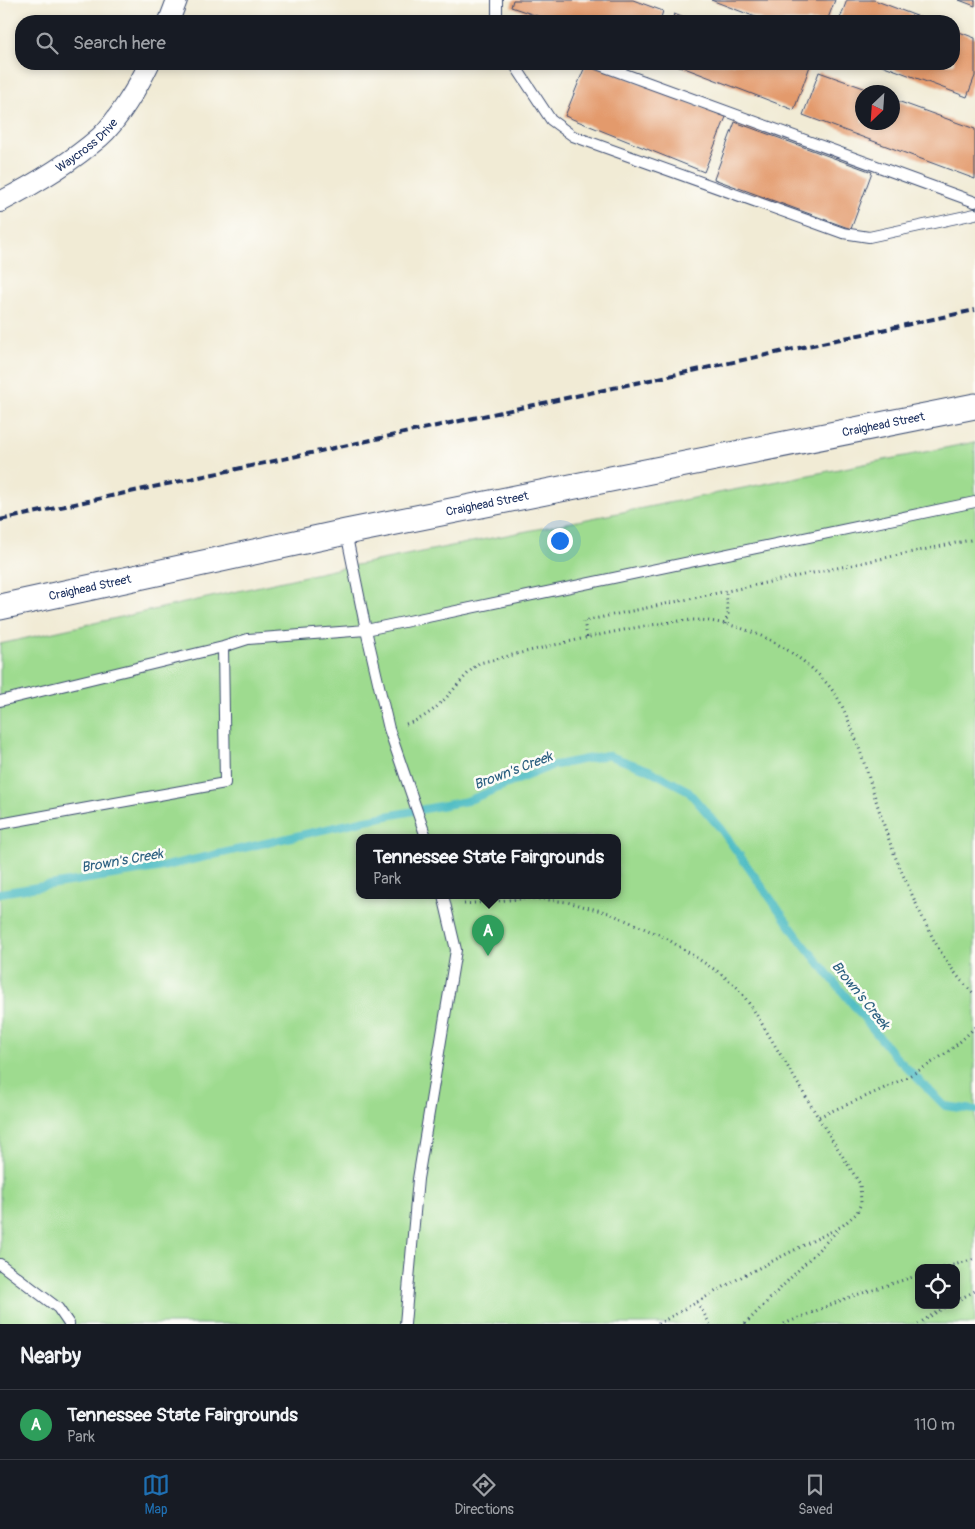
<!DOCTYPE html>
<style>
body{margin:0;font-family:Pangolin,sans-serif;background:#242831;color:#f1f3f6}
.controls{position:absolute;right:15px;bottom:15px;display:grid;overflow:hidden;border-radius:10px;box-shadow:0 2px 8px #0003}
.controls button{width:45px;height:45px;display:grid;place-items:center;padding:0;border:0;border-bottom:1px solid #363941;background:#171b24;color:#f1f3f6;font:25px sans-serif}
.compass{position:absolute;left:855px;top:85px;width:45px;height:45px;border-radius:50%;background:#171b24;box-shadow:0 2px 8px #0003;rotate:205deg}
.you{position:absolute;left:559px;top:540px;width:18px;height:18px;margin:-12px;border:4px solid #fff;border-radius:50%;background:#1a73e8;box-shadow:0 0 0 8px #1a73e833}
.badge{display:grid;place-items:center;width:32px;height:32px;border-radius:50%;background:#1f6fb2;color:#fff;font-size:16px;font-weight:700}
.pin{position:absolute;translate:-50% -41px;filter:drop-shadow(0 1px 2px #0008)}
.pin::after{content:'';position:absolute;top:26px;width:18px;height:15px;background:inherit;clip-path:polygon(0 0,100% 0,50% 100%)}
.popup{position:absolute;left:356px;top:834px;width:265px;height:65px;box-sizing:border-box;display:grid;place-content:center;border-radius:10px;background:#171b24;filter:drop-shadow(0 1px 4px #0005);font-size:16px;white-space:nowrap;color:#9ea1a6}
.popup b{font-size:19px;color:#f1f3f6}
.popup::after{content:'';position:absolute;left:50%;top:100%;margin-left:-10px;border:10px solid transparent;border-top-color:#171b24}
.list{margin:0;padding:0;list-style:none}
h2{display:flex;justify-content:space-between;align-items:center;height:65px;margin:0;padding:0 20px;font-size:21px}
h2 small{font-size:16px;font-weight:400;color:#9ea1a6}
.list li{display:grid;grid-template-columns:32px 1fr auto;gap:15px;align-items:center;box-sizing:border-box;height:70px;padding:0 20px;border-top:1px solid #363941}
.list b{display:block;font-size:19px;white-space:nowrap}
.list p{margin:0;font-size:16px;white-space:nowrap;color:#9ea1a6}
.list em{font-size:16px;font-style:normal;color:#9ea1a6}
.icon{flex:none;width:28px;height:28px;fill:none;stroke:currentColor;stroke-width:2;stroke-linecap:round;stroke-linejoin:round}
.map{position:relative;flex:none;width:975px;height:1324px;overflow:hidden}
.search{position:absolute;background:#171b24;box-shadow:0 2px 8px #0003;left:15px;right:15px;top:15px;height:55px;display:flex;align-items:center;gap:12px;box-sizing:border-box;padding:0 18px;border-radius:20px;color:#9ea1a6;font-size:19px}
.sheet{height:135px;background:#171b24}
nav{display:flex;justify-content:space-around;align-items:center;box-sizing:border-box;height:70px;border-top:1px solid #363941;background:#171b24;font-size:14px;color:#9ea1a6}
nav a{display:grid;justify-items:center;gap:2px}
nav .on{color:#1f6fb2}
.map>svg:first-child{display:block}
</style>
<div class="map">
<svg width="975" height="1324" viewBox="0 0 975 1324">
<rect width="100%" height="100%" fill="#fdfcf7"/>
<filter id="ink" filterUnits="userSpaceOnUse"><feTurbulence type="fractalNoise" baseFrequency=".02" numOctaves="2"/><feDisplacementMap in="SourceGraphic" scale="10" xChannelSelector="R" yChannelSelector="G"/><feConvolveMatrix kernelMatrix="1 2 1 2 8 2 1 2 1" color-interpolation-filters="sRGB"/></filter>
<filter id="wash" filterUnits="userSpaceOnUse"><feTurbulence type="fractalNoise" baseFrequency=".0096" numOctaves="4" result="noise"/><feDisplacementMap in="SourceGraphic" scale="20" xChannelSelector="R" yChannelSelector="G"/><feGaussianBlur stdDeviation="1.12" result="paint"/><feColorMatrix in="noise" values="0 0 0 0 0 0 0 0 0 0 0 0 0 0 0 0 0 1.4 0 .05"/><feComposite in="paint" operator="in"/></filter>
<g filter="url(#wash)">
<rect width="100%" height="100%" fill="#f1ebd5"/>
<path fill="#9edb8f" stroke="#5c8576" fill-rule="evenodd" d="M975,442v882h-975v-680l346,-77zM359,837h258v58h-258zM919,1268h37v37h-37z"/>
<g fill="none" stroke-linecap="round" stroke-linejoin="round">
<path stroke="#4cbbc3" stroke-width="8" d="M0,893l157,-25 209,-48 101,-19 84,-35 56,-11 42,15 38,20 33,38 81,113 93,114 51,51 30,4"/>
</g>
<g id="blocks">
<path fill="#e39a6c" d="M513,0h120l30,11 -3,10h-108l-41,-14z
M711,0h124l-8,21h-61z
M847,0h27l56,21h-91z
M959,0h16v6z
M674,14l18,7h-20z
M954,30l21,8v38l-8,21 -88,-33h75z
M586,64h6l134,53 -22,55 -139,-56z
M674,64h130l6,2 -16,44z
M819,72l56,20h-13v30h30v-23l83,30v50l-172,-64z
M735,122l137,50 -21,57 -137,-50z"/>
</g>
</g>
<g filter="url(#ink)">
<use href="#blocks" fill-opacity="0" stroke="#3b4b70" stroke-width="1"/>
<g fill="none" stroke-linecap="round" stroke-linejoin="round">
<g stroke="#3b4b70" stroke-width="12">
<path id="service" d="M497,0v21
M514,64l37,56 22,16 270,97 26,4 106,-23
M597,64l378,138
M346,532l20,98 609,-128
M0,701l223,-54 25,-8 118,-9 23,99 37,108
M0,824l225,-41 -2,-136
M0,1264l58,44 11,16
M405,1324l13,-145 38,-229 -13,-55"/>
</g>
<g stroke="#3b4b70" stroke-width="22">
<g id="minor">
<path d="M169,21l8,-21"/>
<path id="s1" d="M0,202c35,-18 70,-39 100,-65 17,-15 39,-52 49,-73"/>
</g>
</g>
<g stroke="#3b4b70" stroke-width="27">
<g id="tertiary">
<path id="s2" d="M0,607l346,-75 629,-126"/>
</g>
</g>
<path stroke="#3b4b70" stroke-width="3" stroke-dasharray="1 4" stroke-linecap="butt" d="M725,624l3,-10 -2,-23
M587,637l-3,-16 391,-82
M406,724c35,-10 47,-39 73,-61 55,-13 110,-27 166,-37 20,-3 44,-8 64,-5 31,4 62,17 87,35 16,11 35,29 44,46 28,57 38,120 65,177 19,42 36,84 70,116
M464,904l66,-6 37,4 42,11 57,25 54,35 18,15 15,21 65,108c54,-24 116,-45 157,-90
M943,1268l32,-9
M956,1301l19,-10
M697,1302l13,22
M658,1324l85,-48 99,-50 15,-13 4,-10 -1,-19 -42,-67
M745,1324l95,-96
M784,1324l63,-26 72,-23
M918,1324l30,-19"/>
<use href="#service" stroke="#fff" stroke-width="10"/>
<use href="#minor" stroke="#fff" stroke-width="20"/>
<use href="#tertiary" stroke="#fff" stroke-width="25"/>
<path stroke="#1b2f5e" stroke-width="4" stroke-dasharray="8 4" stroke-linecap="butt" d="M0,520l975,-210"/>
</g>
</g>
<g text-anchor="middle" stroke-width="5" stroke-linejoin="round" paint-order="stroke">
<g font-size="12" fill="#1b2f5e" stroke="#fdfcf7">
<text dy="4" stroke="none"><textPath href="#s1" startOffset="104">Waycross Drive</textPath></text>
<text dy="4" stroke="none"><textPath href="#s2" startOffset="902">Craighead Street</textPath></text>
<text dy="4" stroke="none"><textPath href="#s2" startOffset="498">Craighead Street</textPath></text>
<text dy="4" stroke="none"><textPath href="#s2" startOffset="92">Craighead Street</textPath></text>
</g>
<g font-size="14" font-style="italic" fill="#2c6081" stroke="#fdfcf7">
<text transform="translate(513 770) rotate(-21)" y="5">Brown's Creek</text>
<text transform="translate(122 860) rotate(-10)" y="5">Brown's Creek</text>
<text transform="translate(861 995) rotate(51)" y="5">Brown's Creek</text>
</g>
</g>
</svg>
<div class="controls">
<button><svg class="icon" aria-label="locate" viewBox="0 0 24 24"><circle cx="12" cy="12" r="6"/><path d="M12 2v4M12 18v4M2 12h4M18 12h4"/></svg></button>
</div>
<svg class="compass" viewBox="-18 -18 36 36"><path d="M0-13l5 13h-10z" fill="#e53935"/><path d="M0 13l5-13h-10z" fill="#9ea1a6"/></svg>
<div class="you"></div>
<div class="pin badge" style="left:488px;top:956px;background:#2e9e5b">A</div>
<div class="popup"><b>Tennessee State Fairgrounds</b>Park</div>
<div class="search"><svg class="icon" aria-label="search" viewBox="0 0 24 24"><circle cx="10" cy="10" r="6"/><path d="M15 15l6 6"/></svg>Search here</div>
</div>
<section class="sheet">
<h2>Nearby<small></small></h2>
<ul class="list">
<li><span class="badge" style="background:#2e9e5b">A</span><div><b>Tennessee State Fairgrounds</b><p>Park</p></div><em>110 m</em></li>
</ul>
</section>
<nav>
<a class="on"><svg class="icon" aria-label="map" viewBox="0 0 24 24"><path d="M3 6l6-2 6 2 6-2v14l-6 2-6-2-6 2zM9 4v14M15 6v14"/></svg>Map</a>
<a><svg class="icon" aria-label="directions" viewBox="0 0 24 24"><path d="M12 3l9 9-9 9-9-9zM9 14v-3h6M13 9l2 2-2 2"/></svg>Directions</a>
<a><svg class="icon" aria-label="saved" viewBox="0 0 24 24"><path d="M7 4h10v16l-5-4-5 4z"/></svg>Saved</a>
</nav>
